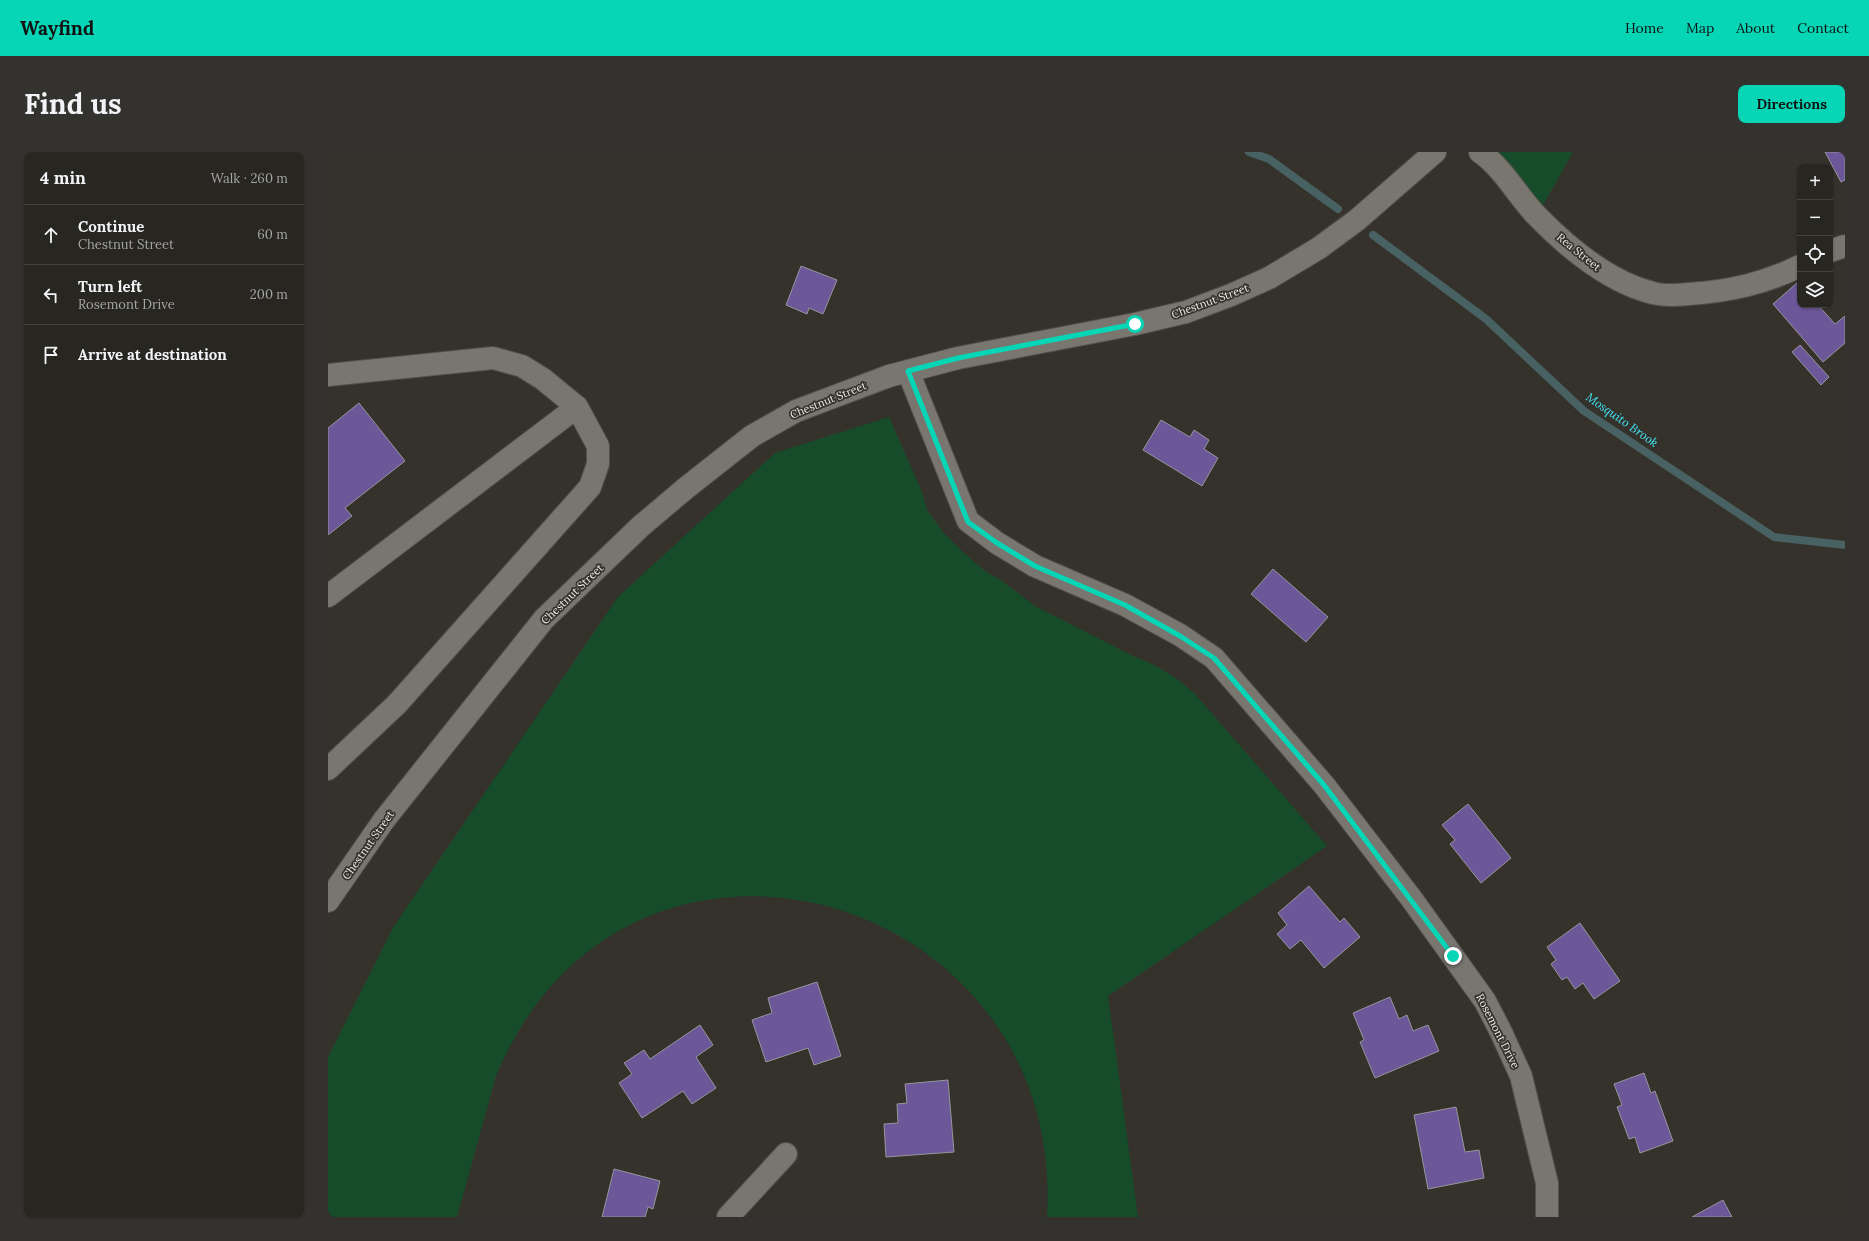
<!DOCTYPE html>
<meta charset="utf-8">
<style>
body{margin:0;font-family:Lora,serif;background:#34322e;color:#f1f3f6}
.controls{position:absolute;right:12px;top:12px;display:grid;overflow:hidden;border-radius:8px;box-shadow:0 1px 3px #0004}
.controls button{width:36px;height:36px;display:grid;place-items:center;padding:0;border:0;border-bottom:1px solid #44433f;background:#282621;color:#f1f3f6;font:20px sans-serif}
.stop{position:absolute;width:12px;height:12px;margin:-9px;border:3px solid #06d5b6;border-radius:50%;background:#fff}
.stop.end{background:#06d5b6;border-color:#fff;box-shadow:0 1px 4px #0008}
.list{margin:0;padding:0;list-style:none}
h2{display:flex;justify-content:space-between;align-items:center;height:52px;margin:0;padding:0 16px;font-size:17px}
h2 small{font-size:13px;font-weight:400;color:#a5a5a5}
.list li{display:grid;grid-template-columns:26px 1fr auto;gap:12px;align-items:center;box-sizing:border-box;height:60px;padding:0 16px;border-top:1px solid #44433f}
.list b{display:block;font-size:15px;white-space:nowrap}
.list p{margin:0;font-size:13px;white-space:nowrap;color:#a5a5a5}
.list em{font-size:13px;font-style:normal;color:#a5a5a5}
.icon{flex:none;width:22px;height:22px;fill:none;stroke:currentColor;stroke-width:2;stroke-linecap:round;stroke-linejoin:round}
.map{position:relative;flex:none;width:1517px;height:1065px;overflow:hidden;border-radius:8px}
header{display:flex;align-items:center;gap:24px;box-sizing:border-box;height:56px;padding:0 20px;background:#06d5b6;color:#111}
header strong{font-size:19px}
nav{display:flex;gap:22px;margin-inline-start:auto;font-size:14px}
.intro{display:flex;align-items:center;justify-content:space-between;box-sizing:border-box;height:96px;padding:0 24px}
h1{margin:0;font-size:28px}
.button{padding:10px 18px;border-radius:8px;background:#06d5b6;color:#111;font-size:14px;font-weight:700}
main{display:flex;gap:24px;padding:0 24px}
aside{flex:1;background:#282621;border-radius:8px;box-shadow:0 1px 3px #0004}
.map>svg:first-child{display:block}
</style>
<header>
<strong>Wayfind</strong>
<nav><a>Home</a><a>Map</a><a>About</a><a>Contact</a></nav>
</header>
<div class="intro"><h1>Find us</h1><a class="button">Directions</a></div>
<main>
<aside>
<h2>4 min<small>Walk · 260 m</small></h2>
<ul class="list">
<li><svg class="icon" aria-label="ahead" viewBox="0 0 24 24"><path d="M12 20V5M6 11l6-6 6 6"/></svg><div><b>Continue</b><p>Chestnut Street</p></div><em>60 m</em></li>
<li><svg class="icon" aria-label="left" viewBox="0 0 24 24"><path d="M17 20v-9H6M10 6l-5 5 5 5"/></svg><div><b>Turn left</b><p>Rosemont Drive</p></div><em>200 m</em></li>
<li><svg class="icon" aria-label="arrive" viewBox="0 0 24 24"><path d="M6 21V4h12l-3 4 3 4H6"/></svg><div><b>Arrive at destination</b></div></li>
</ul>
</aside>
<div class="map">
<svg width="1517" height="1065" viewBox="0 0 1517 1065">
<rect width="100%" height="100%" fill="#35322c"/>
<path fill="#174c2a" d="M1152,0h93l-36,64z
M561,265l33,75 5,18 16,22 19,19 23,20 17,10 33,25 98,50c24,9 44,21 63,39l131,151 -219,150 30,221h-91c20,-327 -420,-454 -551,-141l-39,141h-129v-160l66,-131 224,-329 157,-144z"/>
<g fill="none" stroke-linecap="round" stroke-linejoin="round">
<path stroke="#486162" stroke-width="8" d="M921,0l20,7 69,50
M1045,83l113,84 98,92 190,126 71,8"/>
</g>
<path fill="#6c5798" stroke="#97969c" d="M1497,0h20v28l-4,2z
M473,114l36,14 -14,34 -14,-6 -2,6 -21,-9z
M1470,130l2,2v21h18l17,19 10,-8v27l-22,19 -50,-58z
M1472,193l29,32 -8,8 -29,-33z
M31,251l46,58 -60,47 7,8 -24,19v-107z
M833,268l29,17 4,-7 15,10 -5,9 14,9 -16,28 -59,-36z
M945,417l55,48 -22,25 -55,-48z
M1140,652l43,54 -30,25 -31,-39 5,-4 -13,-15z
M981,734l31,36 4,-4 16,19 -36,31 -23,-28 -11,9 -13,-15 10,-9 -9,-12z
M1252,771l40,58 -26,18 -11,-16 -8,6 -8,-12 -5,3 -11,-16 5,-4 -9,-13z
M489,830l24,74 -27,9 -6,-17 -42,14 -14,-42 20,-7 -4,-15z
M1062,845l9,22 8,-4 6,16 15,-6 11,26 -64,27 -15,-36 4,-2 -11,-27z
M372,873l13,20 -17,12 20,31 -24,16 -9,-13 -41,27 -23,-35 13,-9 -8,-11 20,-13 6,9z
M1316,921l7,20 4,-2 18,50 -33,12 -5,-16 -6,2 -12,-32 5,-2 -8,-21z
M620,928l6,72 -68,5 -2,-33 14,-1 -1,-19 10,-1 -2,-19z
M1128,955l9,45 14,-2 5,28 -56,11 -14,-74z
M286,1017l46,12 -7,28 -5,-2 -3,10h-43z
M1395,1048l9,17h-40z"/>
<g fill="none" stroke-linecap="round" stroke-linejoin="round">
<g stroke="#524f4c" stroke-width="24">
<path id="minor" d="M1152,0c23,16 37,43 56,63 32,33 72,67 117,78 11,3 25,2 36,1 41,-3 74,-10 111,-28
M1502,99l15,-5
M580,219l60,150 29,22 38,23 90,39 55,30 34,23 110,127 87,113 74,103 16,31 20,44 26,107v34
M0,223l165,-17 29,8 21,13 34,28 21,39v18l-8,23 -193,217 -69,65
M0,444l249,-189
M0,749l56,-81 160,-201 97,-93 45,-38 66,-52 44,-25 93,-35 69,-18 177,-34 51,-12 45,-17 38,-17 50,-30 38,-28 78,-68
M400,1065l58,-63"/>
</g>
<use href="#minor" stroke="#797670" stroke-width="22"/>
</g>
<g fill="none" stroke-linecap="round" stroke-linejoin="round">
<path stroke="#06d5b6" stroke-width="5" d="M807,172l-177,34 -50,13 60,151 29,21 38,23 90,39 55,31 34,22 110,127 129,171"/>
</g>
<g text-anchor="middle" stroke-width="3.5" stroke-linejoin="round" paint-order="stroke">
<g font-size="11" fill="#eceae7" stroke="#35322c">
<text transform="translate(1251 100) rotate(39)" y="4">Rea Street</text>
<text transform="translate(882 149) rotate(-20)" y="4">Chestnut Street</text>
<text transform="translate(500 248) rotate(-22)" y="4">Chestnut Street</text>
<text transform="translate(244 442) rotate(-44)" y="4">Chestnut Street</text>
<text transform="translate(40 693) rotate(-55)" y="4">Chestnut Street</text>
<text transform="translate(1170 879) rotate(63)" y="4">Rosemont Drive</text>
</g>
<g font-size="12" font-style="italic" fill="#3ee5f4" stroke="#35322c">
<text transform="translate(1294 268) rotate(35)" y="4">Mosquito Brook</text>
</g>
</g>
</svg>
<div class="controls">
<button>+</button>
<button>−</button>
<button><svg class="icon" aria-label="locate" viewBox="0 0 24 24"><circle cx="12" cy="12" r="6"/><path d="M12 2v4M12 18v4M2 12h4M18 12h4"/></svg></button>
<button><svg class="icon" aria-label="layers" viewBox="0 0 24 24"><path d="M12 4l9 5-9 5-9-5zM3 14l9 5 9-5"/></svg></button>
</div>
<div class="stop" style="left:807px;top:172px"></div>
<div class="stop end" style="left:1125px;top:804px"></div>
</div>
</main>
